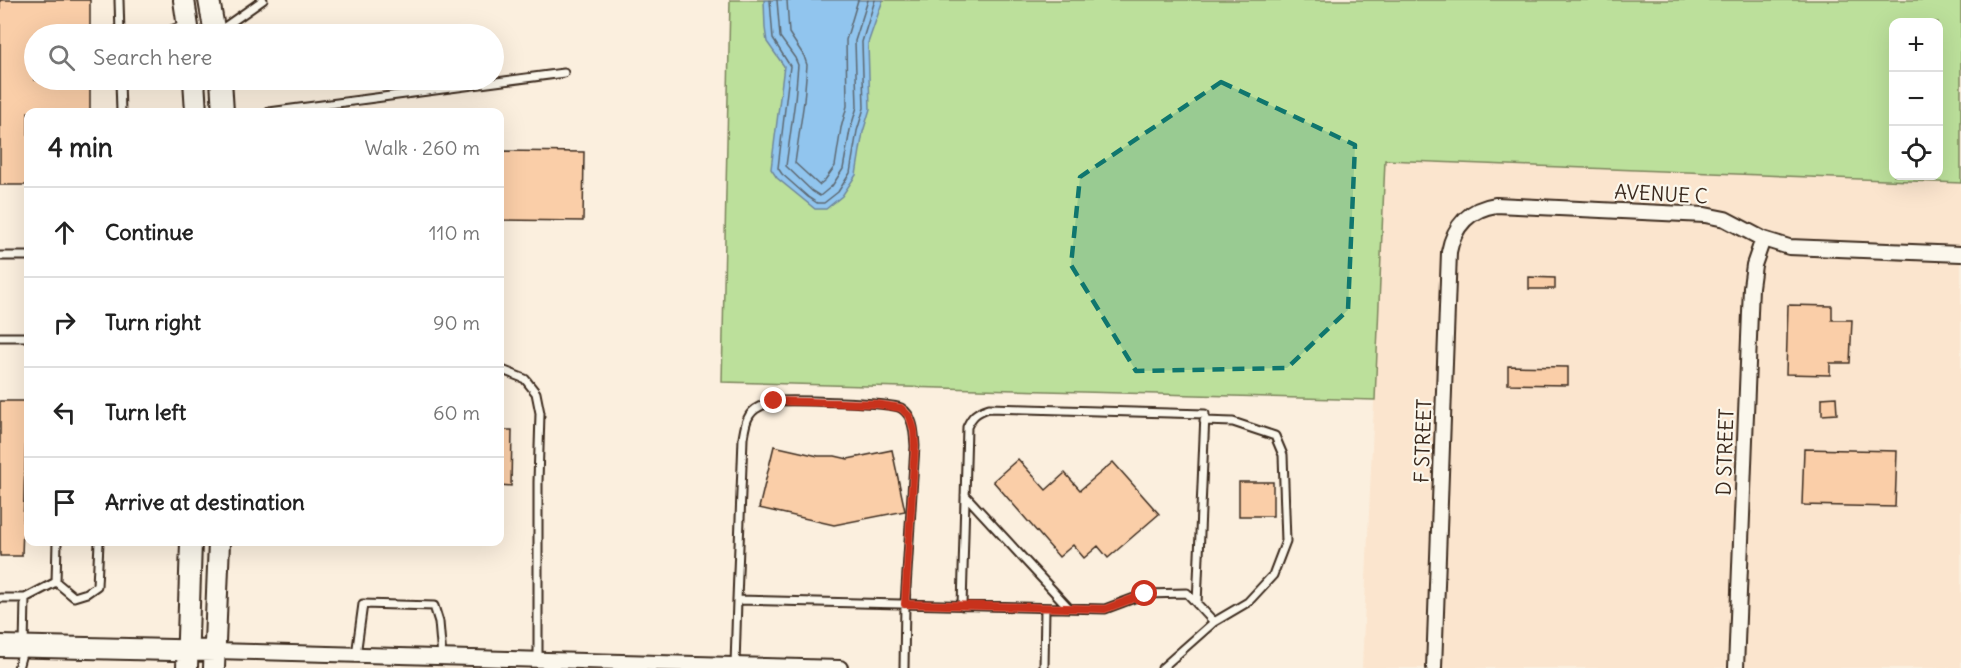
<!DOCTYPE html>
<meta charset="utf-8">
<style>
body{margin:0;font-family:Delius,sans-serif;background:#f6f6f6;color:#222}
.controls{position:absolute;right:18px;top:18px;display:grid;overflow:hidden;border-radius:12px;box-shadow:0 6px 24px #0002}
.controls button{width:54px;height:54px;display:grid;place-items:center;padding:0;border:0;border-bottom:2px solid #e0e0e0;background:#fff;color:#222;font:30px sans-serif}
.stop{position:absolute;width:18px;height:18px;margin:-14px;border:4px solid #c8321e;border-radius:50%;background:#fff}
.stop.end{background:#c8321e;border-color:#fff;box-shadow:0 2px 6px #0008}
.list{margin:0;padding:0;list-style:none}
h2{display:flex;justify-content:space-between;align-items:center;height:78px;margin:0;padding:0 24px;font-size:26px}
h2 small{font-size:20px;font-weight:400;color:#767676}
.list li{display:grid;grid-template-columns:39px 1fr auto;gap:18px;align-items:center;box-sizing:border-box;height:90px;padding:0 24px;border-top:2px solid #e0e0e0}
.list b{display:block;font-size:22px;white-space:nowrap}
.list em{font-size:20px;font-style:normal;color:#767676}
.icon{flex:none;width:33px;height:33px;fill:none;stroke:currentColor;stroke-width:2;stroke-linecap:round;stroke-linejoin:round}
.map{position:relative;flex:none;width:1961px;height:668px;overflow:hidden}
.search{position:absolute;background:#fff;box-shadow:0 6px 24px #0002;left:24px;top:24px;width:480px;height:66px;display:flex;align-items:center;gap:15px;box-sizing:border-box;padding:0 21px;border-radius:33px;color:#767676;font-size:22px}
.panel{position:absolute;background:#fff;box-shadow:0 6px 24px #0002;left:24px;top:108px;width:480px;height:438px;border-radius:12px}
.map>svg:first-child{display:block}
</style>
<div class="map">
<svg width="1961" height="668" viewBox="0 0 1961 668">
<rect width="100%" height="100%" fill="#fbefde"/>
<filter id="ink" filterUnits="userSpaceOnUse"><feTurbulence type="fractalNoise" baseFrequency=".0167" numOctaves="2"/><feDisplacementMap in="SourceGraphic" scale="12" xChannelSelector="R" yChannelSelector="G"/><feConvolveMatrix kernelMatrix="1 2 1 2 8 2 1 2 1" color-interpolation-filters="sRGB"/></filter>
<g filter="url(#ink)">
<path fill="#fbe5ce" d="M1385,159l576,24v485h-599z"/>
<path fill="#bce09b" stroke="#7c855c" stroke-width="1.5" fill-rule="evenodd" d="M730,0h1231v183l-576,-23 -10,240 -653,-18zM1894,22h44v154h-44z"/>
<path fill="#91c5ee" stroke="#6f879b" stroke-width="1.5" d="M764,0h119l-15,43 2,66 -7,23 -7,43 -14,21 -16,13h-11l-38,-31 -6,-9 13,-103 -17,-24 -2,-14z"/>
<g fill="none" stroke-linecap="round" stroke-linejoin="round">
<path stroke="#5d6871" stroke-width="1.5" d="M770,0l3,39 17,27 -12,102 4,6 26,23 9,6h7l14,-11 12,-19 7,-42 7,-23 -2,-66 13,-42
M777,0l3,37 15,21 3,7 -3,35 -9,66 26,25 8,5 12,-10 11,-17 7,-39 7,-23 -2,-66 13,-41
M787,0l2,33 15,23 3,9 -3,36 -9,62 24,22 6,-5 10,-14 6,-38 6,-22 -1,-66 12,-40"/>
</g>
<path fill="#facea8" stroke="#3b2a1e" stroke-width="1.5" d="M0,0h90v34h-56v46h56v32h-62v73h-28z
M500,151l84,1 -1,69 -83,-1z
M1529,277l26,1v11h-26z
M1788,305l44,1v14h20l-2,43h-20v12l-44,-1z
M1508,366l60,1v18l-60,-1z
M1836,397l1,17 -15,1v-17z
M0,401h27l-5,155h-22z
M500,430h12l-1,56 -11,-1z
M774,446l44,10h17l13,3 44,-9 13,61 -71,14 -75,-17z
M1804,449l93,2 -2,56 -93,-2z
M1018,459l28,31 19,-17 15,17 33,-28 46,52 -51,44 -10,-12 -14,12 -11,-13 -14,12 -66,-76z
M1239,482h34v34h-34z"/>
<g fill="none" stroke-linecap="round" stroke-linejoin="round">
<g stroke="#3b2a1e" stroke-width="11">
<path id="lane" d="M119,0l1,34
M216,33l47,-33
M161,34l24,-9
M120,80l1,32
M269,112l295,-39
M0,256h28
M0,337h28
M500,369l25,10 11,14 4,20 -2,69v177
M1204,421l29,1 42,14 8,19 3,86 -13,34 -25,27 -34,20
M965,495l104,113
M56,582l18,15 13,-4 10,-7 2,-44
M0,598h25
M737,600l6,-162c2,-11 3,-25 16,-31 5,-3 12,-5 17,-6 18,-1 113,1 125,7 13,8 13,25 14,38l-10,158 -1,64
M962,606l5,-179c5,-11 9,-15 22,-19l216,6 -8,190
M356,655l7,-51 71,2 5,16 3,35
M735,665l2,-65 368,9 40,-15 42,-1 27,29 -52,46
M18,668l6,-22 1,-48 31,-16 1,-40
M1044,668l1,-60"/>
</g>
<g stroke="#3b2a1e" stroke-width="18">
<path id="street" d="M215,651l625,17
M1434,668l15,-416c5,-26 20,-43 47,-47l209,10 20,4 38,20 26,8 172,7
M1736,668l15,-381 3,-22 9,-26"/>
</g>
<g stroke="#3b2a1e" stroke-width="24">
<path id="secondary" d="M184,0l5,34
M209,0l6,34
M194,80l2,32
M221,80l2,32
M0,646l215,5
M187,668l4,-126
M214,668l5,-126"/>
</g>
<use href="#lane" stroke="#fbf7ec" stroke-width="7"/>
<use href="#street" stroke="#fbf7ec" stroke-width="14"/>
<use href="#secondary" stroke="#fbf7ec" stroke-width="20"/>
</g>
</g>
<g fill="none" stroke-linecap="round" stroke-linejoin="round" filter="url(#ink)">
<path stroke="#c8321e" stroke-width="8" d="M774,401l102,3 25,4 9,9 4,13 1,16 -10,158 200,5 40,-15"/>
</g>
<path fill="#0f766e" fill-opacity="0.2" stroke="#0f766e" stroke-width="4.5" stroke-dasharray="12 8" stroke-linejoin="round" d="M1221,82l134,63 -7,165 -61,58 -151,3 -65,-106 9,-88z"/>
<g text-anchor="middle" stroke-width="4.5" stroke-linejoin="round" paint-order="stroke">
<g font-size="20" fill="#3b2a1e" stroke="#fbf7ec">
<text transform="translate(1661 194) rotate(3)" y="7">AVENUE C</text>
<text transform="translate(1423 441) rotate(-88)" y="7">F STREET</text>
<text transform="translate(1725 452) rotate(-88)" y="7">D STREET</text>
</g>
</g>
</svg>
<div class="controls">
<button>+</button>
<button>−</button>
<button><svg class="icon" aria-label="locate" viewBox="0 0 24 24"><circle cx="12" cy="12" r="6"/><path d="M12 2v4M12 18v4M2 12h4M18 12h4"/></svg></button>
</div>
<div class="stop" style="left:1145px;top:594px"></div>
<div class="stop end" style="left:774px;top:401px"></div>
<div class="search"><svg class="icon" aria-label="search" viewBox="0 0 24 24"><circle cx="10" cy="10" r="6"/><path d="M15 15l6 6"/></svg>Search here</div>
<section class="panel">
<h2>4 min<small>Walk · 260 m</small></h2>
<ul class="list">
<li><svg class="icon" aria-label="ahead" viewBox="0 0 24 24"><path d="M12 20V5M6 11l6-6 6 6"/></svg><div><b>Continue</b></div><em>110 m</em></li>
<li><svg class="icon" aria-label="right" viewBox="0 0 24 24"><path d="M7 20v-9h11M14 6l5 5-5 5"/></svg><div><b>Turn right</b></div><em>90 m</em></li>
<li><svg class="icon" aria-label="left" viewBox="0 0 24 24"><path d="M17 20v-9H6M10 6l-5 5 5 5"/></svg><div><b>Turn left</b></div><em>60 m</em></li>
<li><svg class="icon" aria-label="arrive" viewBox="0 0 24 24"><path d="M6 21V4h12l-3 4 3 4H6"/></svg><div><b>Arrive at destination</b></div></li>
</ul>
</section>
</div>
